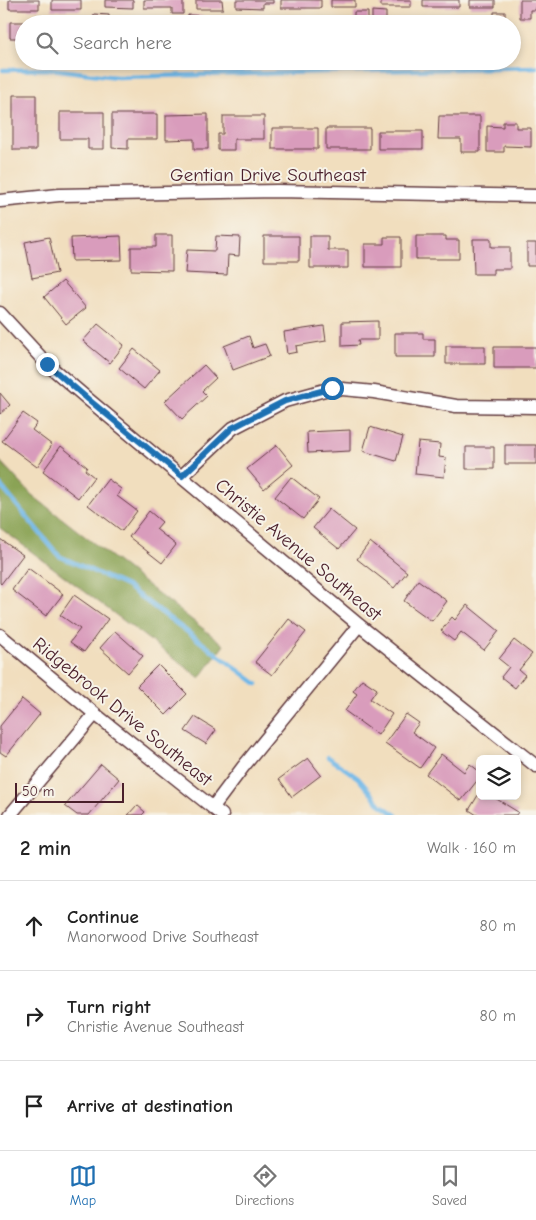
<!DOCTYPE html>
<meta charset="utf-8">
<style>
body{margin:0;font-family:"Comic Neue",sans-serif;background:#f6f6f6;color:#222}
.controls{position:absolute;right:15px;bottom:15px;display:grid;overflow:hidden;border-radius:8px;box-shadow:0 2px 8px #0003}
.controls button{width:45px;height:45px;display:grid;place-items:center;padding:0;border:0;border-bottom:1px solid #e0e0e0;background:#fff;color:#222;font:25px sans-serif}
.scale{position:absolute;left:15px;bottom:12px;width:109px;box-sizing:border-box;padding-left:5px;border:2px solid #4a1f2b;border-top:0;font-size:14px;line-height:18px;white-space:nowrap;color:#4a1f2b;-webkit-text-stroke:4px #f7f3e8;paint-order:stroke}
.stop{position:absolute;width:15px;height:15px;margin:-11px;border:4px solid #1f6fb2;border-radius:50%;background:#fff}
.stop.end{background:#1f6fb2;border-color:#fff;box-shadow:0 1px 5px #0008}
.list{margin:0;padding:0;list-style:none}
h2{display:flex;justify-content:space-between;align-items:center;height:65px;margin:0;padding:0 20px;font-size:21px}
h2 small{font-size:16px;font-weight:400;color:#767676}
.list li{display:grid;grid-template-columns:32px 1fr auto;gap:15px;align-items:center;box-sizing:border-box;height:90px;padding:0 20px;border-top:1px solid #e0e0e0}
.list b{display:block;font-size:19px;white-space:nowrap}
.list p{margin:0;font-size:16px;white-space:nowrap;color:#767676}
.list em{font-size:16px;font-style:normal;color:#767676}
.icon{flex:none;width:28px;height:28px;fill:none;stroke:currentColor;stroke-width:2;stroke-linecap:round;stroke-linejoin:round}
.map{position:relative;flex:none;width:536px;height:815px;overflow:hidden}
.search{position:absolute;background:#fff;box-shadow:0 2px 8px #0003;left:15px;right:15px;top:15px;height:55px;display:flex;align-items:center;gap:12px;box-sizing:border-box;padding:0 18px;border-radius:28px;color:#767676;font-size:19px}
.sheet{height:335px;background:#fff}
nav{display:flex;justify-content:space-around;align-items:center;box-sizing:border-box;height:70px;border-top:1px solid #e0e0e0;background:#fff;font-size:14px;color:#767676}
nav a{display:grid;justify-items:center;gap:2px}
nav .on{color:#1f6fb2}
.map>svg:first-child{display:block}
</style>
<div class="map">
<svg width="536" height="815" viewBox="0 0 536 815">
<rect width="100%" height="100%" fill="#f7f3e8"/>
<filter id="ink" filterUnits="userSpaceOnUse"><feTurbulence type="fractalNoise" baseFrequency=".02" numOctaves="2"/><feDisplacementMap in="SourceGraphic" scale="10" xChannelSelector="R" yChannelSelector="G"/><feConvolveMatrix kernelMatrix="1 2 1 2 8 2 1 2 1" color-interpolation-filters="sRGB"/></filter>
<filter id="wash" filterUnits="userSpaceOnUse"><feTurbulence type="fractalNoise" baseFrequency=".0096" numOctaves="4" result="noise"/><feDisplacementMap in="SourceGraphic" scale="20" xChannelSelector="R" yChannelSelector="G"/><feGaussianBlur stdDeviation="1.12" result="paint"/><feColorMatrix in="noise" values="0 0 0 0 0 0 0 0 0 0 0 0 0 0 0 0 0 1.4 0 .05"/><feComposite in="paint" operator="in"/></filter>
<g filter="url(#wash)">
<rect width="100%" height="100%" fill="#f1debe"/>
<path fill="#8aa354" stroke="#6a6140" d="M0,461l32,34 192,150 -24,33 -200,-150z"/>
<path fill="#70b8e8" stroke="#5d6c8a" d="M480,14l7,4v6h-16l2,-7z"/>
<g fill="none" stroke-linecap="round" stroke-linejoin="round">
<path stroke="#70b8e8" stroke-width="4.5" d="M3,70l48,-1 66,8 419,-10
M0,485l59,71 67,30 131,98
M328,757l30,21 23,27 15,10"/>
</g>
<g id="blocks">
<path fill="#d99cbc" d="M9,0h30v9h-30z
M52,0h29v10h-29z
M105,0h28v8l-28,-1z
M144,0h39v14h-11v-6h-28z
M196,0h26l1,9h-27z
M236,0h37v3h-10v5l-27,-1z
M281,0h40v8h-40z
M331,0h24v7h-24z
M381,0h30v7h-30z
M423,0h36v7h-36z
M470,0h25v7h-25z
M520,0h16v10h-6v8h-10z
M372,11l14,1v12h-14z
M354,12h14v12h-14z
M494,12h11v12h-11z
M94,14l15,1v9h-16z
M188,15l15,1v8h-15z
M10,22h14v16h-14z
M13,95h23v55h-23z
M60,112h44v37h-16v-10h-28z
M112,114h45v25h-29v10l-16,-1z
M208,114v35h-14v-10l-28,1v-25z
M223,116h41v23h-30v11h-16v-16h5z
M439,116h41v36h-19v-13h-23z
M503,122h13v6h15v19l-27,-1v6h-17v-26l16,1z
M272,128h46v21h-46z
M326,128h44v21h-44z
M378,131h45v18h-45z
M156,235h16v36l-41,-1v-23h25z
M121,236l1,24 -50,1 -1,-23z
M216,236l24,1 -1,19 -11,-1 -1,20 -42,-2 2,-23 28,1z
M264,236h35v25h-35z
M310,236h18v14h20v18h-38z
M416,236h30v4h13v19h-43z
M49,237l8,36 -25,5 -7,-36z
M384,237h17v30h-36v-23h19z
M473,239h18v8h19v22h-17v5h-19z
M527,243h9v23h-9z
M63,281l23,27 -20,16 -22,-27z
M378,321v19h-20l1,5 -17,1v-24z
M98,324l26,21 -14,18 -27,-22z
M324,326l2,15 -30,5 1,6 -10,2 -3,-22z
M395,333h28v6h12v18h-40z
M249,336l4,12 12,-4 5,12 -37,14 -9,-24z
M446,346h39v18h-39z
M494,347h42v21h-42z
M134,349l26,21 -16,19 -25,-21z
M204,365l12,13 -14,13 5,5 -25,23 -17,-18z
M0,393l10,12 -10,9z
M23,413l14,10 -5,7 20,15 -15,22 -35,-26z
M370,427l33,10 -7,24 -33,-10z
M350,430v21l-42,2 -1,-21z
M418,442l22,2 -1,13 7,1 -2,19 -29,-3z
M277,445l16,20 -29,24 -17,-20z
M505,445h31v19h-31z
M61,446l26,21 -2,3 9,7 -16,21 -35,-27z
M466,447h28v22h-28z
M291,477l28,22 -16,20 -28,-22z
M108,479l13,10 -4,7 20,15 -15,20 -34,-26z
M329,509l26,21 -16,19 -26,-21z
M149,511l13,11 -6,7 20,16 -14,18 -33,-26z
M0,539l23,16 -22,29 -1,-1z
M370,542l37,30 -13,16 -37,-29z
M28,568l35,26 -17,22 -34,-26z
M418,580l29,21 -15,20 -28,-20z
M74,595l34,24 -24,33 -14,-10 10,-13 -20,-14z
M467,605l32,26 -15,19 -23,-18 -7,9 -13,-10 11,-14 3,3z
M289,619l17,13 -34,43 -17,-13z
M115,631l28,25 -15,17 -28,-25z
M514,640l18,14 -13,16 6,5 -10,13 -14,-11 8,-10 -10,-8z
M158,665l29,29 -21,21 -29,-29z
M362,679l15,10 -7,10 22,15 -14,21 -33,-24 12,-17 -4,-3z
M22,699l18,15 -34,42 -6,-4v-26z
M406,714l13,9 -7,9 22,16 -14,20 -35,-25z
M195,717l21,13 -10,14 -21,-13z
M441,754l23,18 6,-8 10,8v5l-19,24 -35,-27z
M308,758l13,17 -29,22 -13,-18z
M101,764l18,15 -30,36h-12l-12,-9z
M480,792v4h16l-1,2 23,14 -2,3h-39l-8,-5z
M137,805l8,7 -3,3h-14z"/>
</g>
</g>
<g filter="url(#ink)">
<use href="#blocks" fill-opacity="0" stroke="#633c41" stroke-width="1"/>
<g fill="none" stroke-linecap="round" stroke-linejoin="round">
<g stroke="#633c41" stroke-width="15">
<path id="street" d="M0,201l59,-6 218,-4 259,5
M0,313l47,51 42,36 270,225 177,141
M182,476l51,-48 52,-27 47,-13 42,4 82,14 80,1
M0,635l95,79 127,101
M213,807l30,-40 116,-142
M10,815l85,-101"/>
</g>
<use href="#street" stroke="#fff" stroke-width="12"/>
</g>
</g>
<g fill="none" stroke-linecap="round" stroke-linejoin="round" filter="url(#ink)">
<path stroke="#1f6fb2" stroke-width="6" d="M47,364l42,36 93,76 50,-48 53,-27 47,-13"/>
</g>
<g text-anchor="middle" stroke-width="4" stroke-linejoin="round" paint-order="stroke">
<g font-size="19" fill="#4a1f2b" stroke="#f7f3e8">
<text x="268" y="181">Gentian Drive Southeast</text>
<text transform="translate(299 549) rotate(40)" y="7">Christie Avenue Southeast</text>
<text transform="translate(123 711) rotate(39)" y="7">Ridgebrook Drive Southeast</text>
</g>
</g>
</svg>
<div class="controls">
<button><svg class="icon" aria-label="layers" viewBox="0 0 24 24"><path d="M12 4l9 5-9 5-9-5zM3 14l9 5 9-5"/></svg></button>
</div>
<div class="scale">50 m</div>
<div class="stop" style="left:332px;top:388px"></div>
<div class="stop end" style="left:47px;top:364px"></div>
<div class="search"><svg class="icon" aria-label="search" viewBox="0 0 24 24"><circle cx="10" cy="10" r="6"/><path d="M15 15l6 6"/></svg>Search here</div>
</div>
<section class="sheet">
<h2>2 min<small>Walk · 160 m</small></h2>
<ul class="list">
<li><svg class="icon" aria-label="ahead" viewBox="0 0 24 24"><path d="M12 20V5M6 11l6-6 6 6"/></svg><div><b>Continue</b><p>Manorwood Drive Southeast</p></div><em>80 m</em></li>
<li><svg class="icon" aria-label="right" viewBox="0 0 24 24"><path d="M7 20v-9h11M14 6l5 5-5 5"/></svg><div><b>Turn right</b><p>Christie Avenue Southeast</p></div><em>80 m</em></li>
<li><svg class="icon" aria-label="arrive" viewBox="0 0 24 24"><path d="M6 21V4h12l-3 4 3 4H6"/></svg><div><b>Arrive at destination</b></div></li>
</ul>
</section>
<nav>
<a class="on"><svg class="icon" aria-label="map" viewBox="0 0 24 24"><path d="M3 6l6-2 6 2 6-2v14l-6 2-6-2-6 2zM9 4v14M15 6v14"/></svg>Map</a>
<a><svg class="icon" aria-label="directions" viewBox="0 0 24 24"><path d="M12 3l9 9-9 9-9-9zM9 14v-3h6M13 9l2 2-2 2"/></svg>Directions</a>
<a><svg class="icon" aria-label="saved" viewBox="0 0 24 24"><path d="M7 4h10v16l-5-4-5 4z"/></svg>Saved</a>
</nav>
